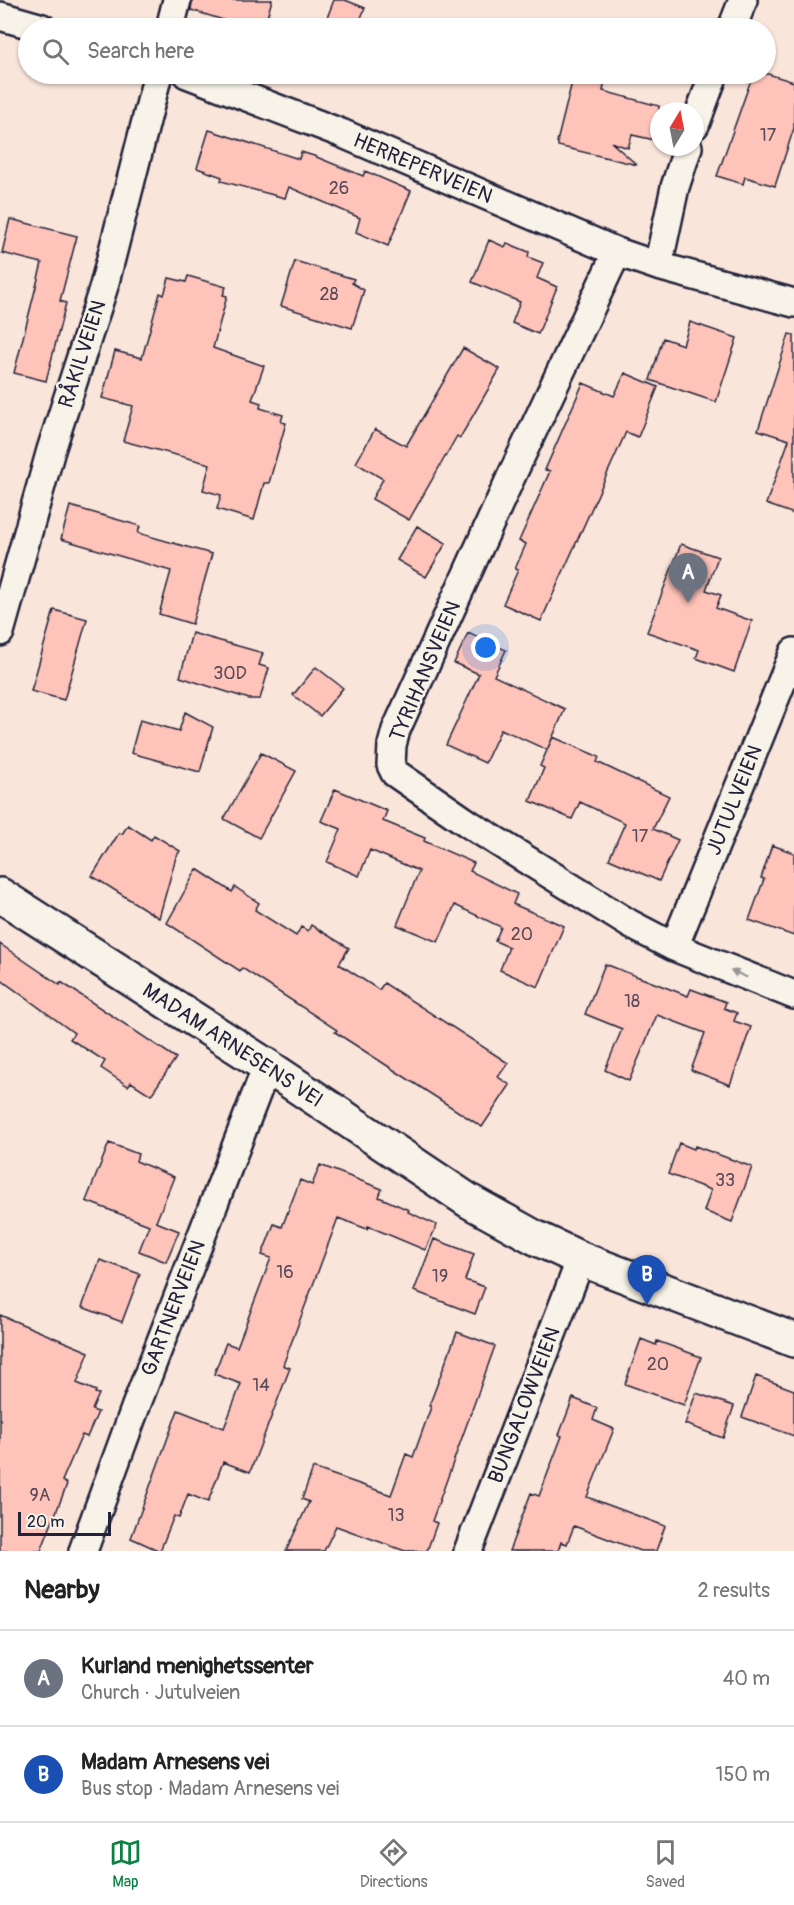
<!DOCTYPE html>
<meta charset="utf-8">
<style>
body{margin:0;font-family:Pangolin,sans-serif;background:#f6f6f6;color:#222}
.compass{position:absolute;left:650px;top:102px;width:54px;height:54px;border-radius:50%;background:#fff;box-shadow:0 2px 4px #0004;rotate:10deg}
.scale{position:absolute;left:18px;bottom:15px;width:93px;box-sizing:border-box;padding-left:6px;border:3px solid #22223b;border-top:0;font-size:16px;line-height:21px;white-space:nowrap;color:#22223b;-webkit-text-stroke:4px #f7f3e8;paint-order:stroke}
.you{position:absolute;left:486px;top:648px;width:21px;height:21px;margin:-15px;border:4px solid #fff;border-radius:50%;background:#1a73e8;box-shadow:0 0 0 9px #1a73e833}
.badge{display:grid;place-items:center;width:39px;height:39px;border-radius:50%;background:#0b8043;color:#fff;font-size:20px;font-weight:700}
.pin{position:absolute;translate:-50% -50px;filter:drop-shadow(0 2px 3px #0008)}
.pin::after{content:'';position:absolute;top:32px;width:21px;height:18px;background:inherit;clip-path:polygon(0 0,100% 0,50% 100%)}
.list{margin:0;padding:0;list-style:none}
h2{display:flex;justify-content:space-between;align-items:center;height:78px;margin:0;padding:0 24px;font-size:26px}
h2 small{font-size:20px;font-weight:400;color:#767676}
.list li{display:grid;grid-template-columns:39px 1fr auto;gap:18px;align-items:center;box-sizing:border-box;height:96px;padding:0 24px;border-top:2px solid #e0e0e0}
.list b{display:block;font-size:22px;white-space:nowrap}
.list p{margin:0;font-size:20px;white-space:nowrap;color:#767676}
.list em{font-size:20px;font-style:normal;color:#767676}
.icon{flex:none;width:33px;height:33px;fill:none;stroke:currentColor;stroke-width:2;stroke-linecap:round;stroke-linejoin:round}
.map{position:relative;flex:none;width:794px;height:1551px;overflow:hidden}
.search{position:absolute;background:#fff;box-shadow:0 2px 4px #0004;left:18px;right:18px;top:18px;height:66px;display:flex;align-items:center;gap:15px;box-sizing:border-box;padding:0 21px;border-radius:33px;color:#767676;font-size:22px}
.sheet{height:270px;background:#fff}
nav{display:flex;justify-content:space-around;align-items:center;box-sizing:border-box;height:84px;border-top:2px solid #e0e0e0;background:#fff;font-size:16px;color:#767676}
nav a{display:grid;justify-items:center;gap:3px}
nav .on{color:#0b8043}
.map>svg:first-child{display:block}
</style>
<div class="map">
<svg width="794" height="1551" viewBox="0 0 794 1551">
<rect width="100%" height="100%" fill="#f9e5da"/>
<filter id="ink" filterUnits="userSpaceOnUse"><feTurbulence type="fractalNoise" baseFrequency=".0167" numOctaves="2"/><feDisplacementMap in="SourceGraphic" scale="12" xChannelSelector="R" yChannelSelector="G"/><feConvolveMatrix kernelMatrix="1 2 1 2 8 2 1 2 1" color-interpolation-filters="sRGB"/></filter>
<g filter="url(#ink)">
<path fill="#fec3b9" stroke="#22223b" stroke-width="1.5" d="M192,0h80l-8,28h-33l2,-5 -42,-13z
M334,0h11l20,8 -8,20h-34z
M574,74h32l-3,17 56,15v35l-27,-6 -4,13 -17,-6 26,23 -79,-19v-4h-1z
M753,74h15l26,8v46l-19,58 -30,-9 -2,7 -26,-8z
M209,130l90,29 2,-7 13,4 49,20 2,-5 46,20 -23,55 -32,-14 4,-14 -71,-31 -4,11 -64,-17 1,-4 -25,-9z
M10,219l67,17 -17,65 6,2 -20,78 -32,-8 28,-110 -40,-10z
M489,240l16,7 2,-4 22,9 -1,5 15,6 -6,15 20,9 -19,47 -26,-11 8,-21 -48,-20z
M295,261l59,18 -2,4 12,7 -12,38 -71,-22z
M188,276l38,11 -3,8 4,1 -14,52 51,18 -12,34 9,3 -1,5 23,7 -2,7 5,1 -17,60h-5l-10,37 -37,-11 4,-14 -18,-5 7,-26 -87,-23 10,-35 -31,-8 13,-47 27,7 18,-65 4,2 5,-17 17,4z
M690,322l47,16 -21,64 -66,-22 13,-42 20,7z
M789,334l5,1v179l-28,-10 23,-64 -31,-10z
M463,348l37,21 -40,69 -3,-2 -48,84 -37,-21 11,-20 -27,-16 19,-34 31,17z
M625,373l33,14 -20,50 -12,-5 -85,189 -38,-17 15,-34 -3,-1 11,-25 -7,-3 31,-70 -5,-1 38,-87 31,13z
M70,506l70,20 -2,7 74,21 -20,70 -33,-10 12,-43 -110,-32z
M417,526l29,17 -20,34 -29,-17z
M681,544l37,13 -12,33 15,5 -5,13 36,13 -18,51 -38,-14 3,-8 -52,-18z
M54,610l33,9 -23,81 -33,-9z
M192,633l71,20 -4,12 10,3 -9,31h-11l-69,-22z
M468,633l38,17 -12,26 71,33 -18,41 -46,-21 -16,34 -39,-18 33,-71 -25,-11z
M316,667l27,21 -23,28 -27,-21z
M185,712l28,15 -13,45 -69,-19 9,-33 39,11z
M553,737l46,20 -2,5 72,34 -16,33 25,11 -19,41 -50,-22 16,-36 -45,-21 -8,17 -42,-18 14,-33 -4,-2z
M261,753l35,18 -37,67 -35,-19z
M335,789l52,22 -4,10 42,17 -1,3 50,22 -4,8 47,23 -4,10 51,22 -26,61 -38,-17 9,-23 -14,-6 6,-14 -46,-22 -17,37 -41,-17 22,-54 -49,-21 -11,26 -32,-14 14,-33 -20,-8z
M128,825l23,15 3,-5 26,16 -4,6 -17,61 -67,-42 27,-43 3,1z
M772,845l22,8v83l-45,-16 15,-41 -3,-1z
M197,869l35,23 3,-5 24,16 -4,7 41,26 5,-9 7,4 3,-6 38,23 -10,16 40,26 5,-7 124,80 -10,14 12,8 -28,42 -147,-95 2,-2 -95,-62 -2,3 -73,-48z
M0,944l60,41 1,-3 115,76 -25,37 -20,-13 -3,4 -27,-18 4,-7 -35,-22 4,-6 -74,-54z
M605,964l83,32 3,-7 35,13 -2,6 13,5 -3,8 17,6 -21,58 -39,-15 14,-37 -48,-18 -28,66 -24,-11 17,-41 -37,-15z
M109,1143l29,11 -2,7 38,16 -18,45 23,9 -13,31 -27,-11 10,-26 -63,-24z
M679,1143l15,6 1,-3 57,21 -20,55 -28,-11 7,-21 -43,-16z
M320,1165l62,24 -3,8 30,13 -1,2 29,13 -12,25 -57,-24 -1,3 -29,-11 -55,147 7,3 -40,104 -27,-10 -15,40 -20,-8 -9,24 -5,-2 -14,35 -29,-13 47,-128 46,18 17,-44 -27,-10 12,-31 11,4 34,-89 -9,-3 12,-31 8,3 18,-47 12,5z
M434,1239l40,15 -9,26 20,7 -10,27 -61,-23z
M100,1260l40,14 -18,48 -40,-15z
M0,1315l89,37 -12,31 19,8 -1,2 4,1 -7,16 6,2 -11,25 -5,-2 -20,46 5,3 -26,67h-41z
M457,1332l38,14 -63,175 5,2 -10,28h-22l-69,-25 -12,25h-38l23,-49 -7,-3 11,-31 78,27 15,-41 7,3 18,-50 -2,-1z
M641,1339l15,6 1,-4 44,16 -17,48 -59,-21z
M756,1376l38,14v46l-52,-19z
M696,1393l38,13 -11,32 -38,-14z
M573,1398l24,10 -4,12 21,9 -27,68 78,29 -9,25h-16l-66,-25 -7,18 -6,-2 -3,9h-49l22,-58 8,3 23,-60 -3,-1z"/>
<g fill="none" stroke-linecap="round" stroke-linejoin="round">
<g stroke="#22223b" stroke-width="32">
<path id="street" d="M0,16l42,12
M170,28l7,-28
M732,28l11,-28
M187,74l154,59 276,119 41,14 136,37
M695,125l19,-51
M617,252l-106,225 -115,253 -4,15 -1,20 4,8 74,51 161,100 44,23 120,48
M658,266l17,-79 13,-40
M0,632l51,-182 53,-164 54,-212
M674,947l120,-295
M83,1551l53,-145 131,-340
M468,1551l113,-292"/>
</g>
<g stroke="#22223b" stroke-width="38">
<path id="secondary" d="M0,895l267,171 202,135 65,36 47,22 213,81"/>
</g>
<use href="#street" stroke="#f7f3e8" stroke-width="27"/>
<use href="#secondary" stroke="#f7f3e8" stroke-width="33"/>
</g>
<defs><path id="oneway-solid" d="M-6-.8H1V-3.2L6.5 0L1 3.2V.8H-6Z" transform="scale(1.5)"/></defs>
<use fill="#97959a" href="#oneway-solid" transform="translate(739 974) rotate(-157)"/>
</g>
<g text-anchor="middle" stroke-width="5" stroke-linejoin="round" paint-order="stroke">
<g font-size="18" fill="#594a5a">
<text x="768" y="141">17</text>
<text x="339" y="194">26</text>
<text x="329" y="300">28</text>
<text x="230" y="679">30D</text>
<text x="640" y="842">17</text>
<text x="522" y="940">20</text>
<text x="632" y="1007">18</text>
<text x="725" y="1186">33</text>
<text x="285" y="1278">16</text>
<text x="440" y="1282">19</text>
<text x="658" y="1370">20</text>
<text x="261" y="1391">14</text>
<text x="40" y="1501">9A</text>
<text x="396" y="1521">13</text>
</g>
<g font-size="21" fill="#22223b" stroke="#f7f3e8">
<text transform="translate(423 168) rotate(23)" y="7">HERREPERVEIEN</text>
<text transform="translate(82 354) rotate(-72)" y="7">RÅKILVEIEN</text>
<text transform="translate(425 671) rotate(-67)" y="7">TYRIHANSVEIEN</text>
<text transform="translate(734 800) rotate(-68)" y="7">JUTULVEIEN</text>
<text transform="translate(233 1045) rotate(33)" y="7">MADAM ARNESENS VEI</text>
<text transform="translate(173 1308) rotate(-69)" y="7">GARTNERVEIEN</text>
<text transform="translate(524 1405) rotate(-69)" y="7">BUNGALOWVEIEN</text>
</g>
</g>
</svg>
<svg class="compass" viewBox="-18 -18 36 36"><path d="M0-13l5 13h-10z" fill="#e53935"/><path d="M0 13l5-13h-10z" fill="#767676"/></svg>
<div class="scale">20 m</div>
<div class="you"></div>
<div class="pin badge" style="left:688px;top:603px;background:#6b7280">A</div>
<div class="pin badge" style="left:647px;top:1305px;background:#1a4fb4">B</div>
<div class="search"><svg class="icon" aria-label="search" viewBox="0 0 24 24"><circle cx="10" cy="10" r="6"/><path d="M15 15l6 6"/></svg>Search here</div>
</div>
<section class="sheet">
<h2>Nearby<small>2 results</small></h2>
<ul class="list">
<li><span class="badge" style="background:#6b7280">A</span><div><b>Kurland menighetssenter</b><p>Church · Jutulveien</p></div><em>40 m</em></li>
<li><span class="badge" style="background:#1a4fb4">B</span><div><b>Madam Arnesens vei</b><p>Bus stop · Madam Arnesens vei</p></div><em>150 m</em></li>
</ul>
</section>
<nav>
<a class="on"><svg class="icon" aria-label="map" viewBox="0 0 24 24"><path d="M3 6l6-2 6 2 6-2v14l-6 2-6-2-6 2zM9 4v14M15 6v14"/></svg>Map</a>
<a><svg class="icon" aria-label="directions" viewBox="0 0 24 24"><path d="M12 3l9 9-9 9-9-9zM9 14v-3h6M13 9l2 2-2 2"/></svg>Directions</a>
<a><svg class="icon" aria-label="saved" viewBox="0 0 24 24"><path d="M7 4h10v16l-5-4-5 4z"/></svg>Saved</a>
</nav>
